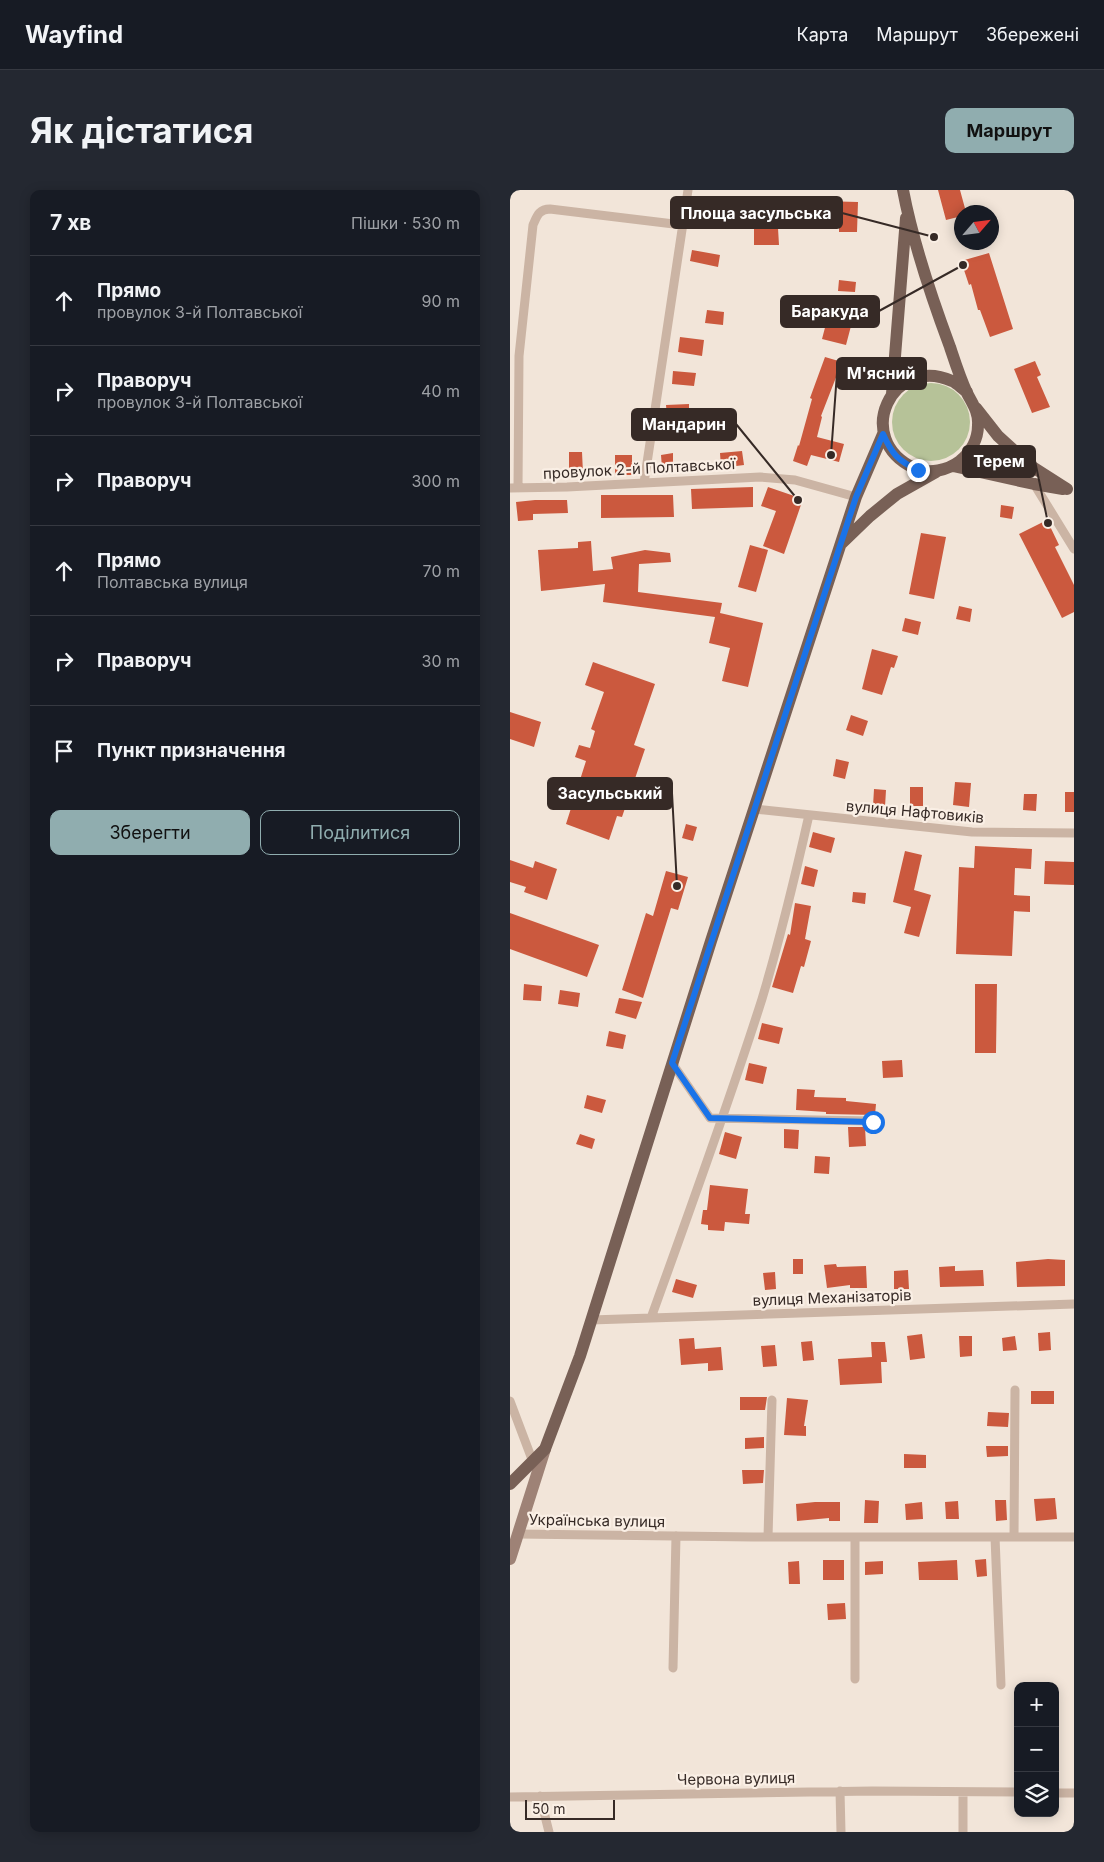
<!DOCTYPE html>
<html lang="uk">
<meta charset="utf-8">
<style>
body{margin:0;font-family:Inter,sans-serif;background:#242831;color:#f1f3f6}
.controls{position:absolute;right:15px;bottom:15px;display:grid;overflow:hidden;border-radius:10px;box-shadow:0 2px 12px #0003}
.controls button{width:45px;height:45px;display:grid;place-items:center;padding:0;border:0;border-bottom:1px solid #363941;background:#171b24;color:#f1f3f6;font:25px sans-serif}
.compass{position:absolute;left:444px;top:15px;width:45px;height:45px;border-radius:50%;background:#171b24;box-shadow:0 2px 12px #0003;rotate:62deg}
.scale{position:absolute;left:15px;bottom:12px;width:90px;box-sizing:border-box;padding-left:5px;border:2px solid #362a26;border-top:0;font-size:14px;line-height:18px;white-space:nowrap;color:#362a26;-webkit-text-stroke:4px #faefe5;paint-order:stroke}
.stop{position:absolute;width:15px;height:15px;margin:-11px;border:4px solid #1a73e8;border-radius:50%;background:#fff}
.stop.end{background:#1a73e8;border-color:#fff;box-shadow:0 1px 5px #0008}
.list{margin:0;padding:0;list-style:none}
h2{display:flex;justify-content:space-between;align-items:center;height:65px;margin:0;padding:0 20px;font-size:21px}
h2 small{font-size:16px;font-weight:400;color:#9ea1a6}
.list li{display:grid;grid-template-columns:32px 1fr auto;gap:15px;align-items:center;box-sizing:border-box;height:90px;padding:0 20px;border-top:1px solid #363941}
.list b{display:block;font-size:19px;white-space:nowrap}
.list p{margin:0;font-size:16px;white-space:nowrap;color:#9ea1a6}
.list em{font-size:16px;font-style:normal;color:#9ea1a6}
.actions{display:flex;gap:10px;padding:15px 20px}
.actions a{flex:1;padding:11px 0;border:1px solid #90adaf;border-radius:10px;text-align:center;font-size:18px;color:#90adaf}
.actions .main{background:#90adaf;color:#111}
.icon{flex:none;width:28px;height:28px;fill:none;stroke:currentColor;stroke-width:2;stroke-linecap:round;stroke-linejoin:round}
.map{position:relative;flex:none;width:564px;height:1642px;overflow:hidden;border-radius:10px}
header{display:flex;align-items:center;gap:30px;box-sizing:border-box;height:70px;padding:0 25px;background:#171b24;border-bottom:1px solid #363941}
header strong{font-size:24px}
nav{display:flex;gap:28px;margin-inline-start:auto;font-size:18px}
.intro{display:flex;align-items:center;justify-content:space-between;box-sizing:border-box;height:120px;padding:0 30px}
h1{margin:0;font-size:35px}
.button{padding:12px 22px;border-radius:10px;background:#90adaf;color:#111;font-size:18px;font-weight:700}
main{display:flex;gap:30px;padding:0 30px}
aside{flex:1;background:#171b24;border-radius:10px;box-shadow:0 2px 12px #0003}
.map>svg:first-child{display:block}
</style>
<header>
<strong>Wayfind</strong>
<nav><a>Карта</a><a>Маршрут</a><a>Збережені</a></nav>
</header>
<div class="intro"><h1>Як дістатися</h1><a class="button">Маршрут</a></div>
<main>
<aside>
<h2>7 хв<small>Пішки · 530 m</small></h2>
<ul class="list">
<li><svg class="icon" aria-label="ahead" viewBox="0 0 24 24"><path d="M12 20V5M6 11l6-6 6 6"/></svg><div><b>Прямо</b><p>провулок 3-й Полтавської</p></div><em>90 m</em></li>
<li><svg class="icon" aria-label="right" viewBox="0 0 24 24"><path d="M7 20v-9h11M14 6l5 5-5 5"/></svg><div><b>Праворуч</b><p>провулок 3-й Полтавської</p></div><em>40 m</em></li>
<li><svg class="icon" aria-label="right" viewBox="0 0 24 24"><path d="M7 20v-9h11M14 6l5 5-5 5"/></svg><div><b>Праворуч</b></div><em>300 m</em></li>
<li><svg class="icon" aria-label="ahead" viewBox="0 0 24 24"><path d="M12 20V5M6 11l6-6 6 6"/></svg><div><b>Прямо</b><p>Полтавська вулиця</p></div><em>70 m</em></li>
<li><svg class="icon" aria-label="right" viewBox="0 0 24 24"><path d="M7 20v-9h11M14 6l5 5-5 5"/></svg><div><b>Праворуч</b></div><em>30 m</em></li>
<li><svg class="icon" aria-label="arrive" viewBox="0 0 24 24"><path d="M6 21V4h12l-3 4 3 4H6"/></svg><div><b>Пункт призначення</b></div></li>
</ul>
<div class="actions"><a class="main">Зберегти</a><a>Поділитися</a></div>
</aside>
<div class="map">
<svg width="564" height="1642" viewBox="0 0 564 1642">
<rect width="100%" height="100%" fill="#f2e5d9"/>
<path fill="#b6c298" d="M382 232a39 39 0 1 1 78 0a39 39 0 1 1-78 0Z"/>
<path fill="#cb593e" d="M428,0h22l6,22h-4v4l-16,4z
M294,9h18v2l36,1 -1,30h-18v-16l-35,-1z
M268,38l1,17h-25v-16z
M182,60l28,5 -2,12 -28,-6z
M479,63l24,76 -23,8 -10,-27h-2l-7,-26 -2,1 -8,-24z
M329,90l17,2 -1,10 -17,-1z
M197,120l17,2 -1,13 -18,-2z
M317,130l24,6 -5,19 -24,-6z
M170,147l24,3 -2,16 -24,-4z
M315,167l17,5 -21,54 1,1 -5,20 27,7 -5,18 -28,-7 -4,11 -14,-5 5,-16 1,1 13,-47 -2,-1z
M525,171l6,14 -4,2 13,30 -18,6 -18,-44z
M163,181l23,2 -2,13 -22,-2z
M179,214v12l-22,1 -1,-12z
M232,261l2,14 -23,3 -1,-15z
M59,262h13l1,21h-14z
M163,263v14l-11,1 -1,-13z
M105,265h17v20h-17z
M243,297v20l-61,2 -1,-20z
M258,297l35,12 -19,55 -21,-8 13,-35 -15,-5z
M91,305h72l1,22 -73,1z
M25,310h32l1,13 -35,1v6l-15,1 -2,-19z
M491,315l13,2 -2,12 -12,-2z
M537,330l12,25 -4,2 19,38v27l-12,6 -43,-84z
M411,343l25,4 -12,62 -25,-5z
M81,351l2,30 20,-2 -2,-12 34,-7 25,3 1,9 -32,2 -1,28 84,11 -2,10 43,10 -15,64 -26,-6 8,-33 -21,-5 6,-26 -112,-15 2,-18 -64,7 -3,-41 40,-2v-6z
M240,355l18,5 -12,42 -18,-5z
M449,416l13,3 -2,13 -14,-3z
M395,428l16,4 -3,13 -16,-4z
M362,459l26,7 -4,12 -3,-1 -9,28 -20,-6z
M83,472l62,22 -21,61 11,4 -23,68 -5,-1 -8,24 -43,-16 20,-63 -11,-4 4,-12 11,3 5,-17 -4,-2 13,-37 -19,-7z
M0,522l31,10 -7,25 -24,-8z
M341,525l17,6 -5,15 -17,-6z
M326,569l13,3 -4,17 -12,-3z
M445,592l16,1 -2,24 -16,-2z
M400,597h13v19h-13z
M364,599l12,1 -1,17 -12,-1z
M555,602h9v20h-9z
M514,604h13l-1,17 -13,-1z
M176,634l11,3 -4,14 -11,-3z
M303,642l22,6 -4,15 -22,-6z
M465,656l57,3 -1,20 -16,-1 -1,27 16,1v16l-16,-1 -2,45 -56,-2 3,-87 15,1z
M395,661l17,4 -8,35 17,5 -12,42 -15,-4 7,-26 -18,-5z
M0,670l23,8 2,-7 22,8 -10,31 -23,-8 2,-5 -16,-5z
M535,671l29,1v23l-30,-1z
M295,676l13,4 -4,17 -13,-3z
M156,681l22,6 -10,33 -7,-2 -28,90 -21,-8 24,-77 7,3z
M343,702l13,1 -1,11 -13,-2z
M285,713l16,3 -6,33 6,2 -7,26 -3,-1 -8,27 -21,-6 16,-53 2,1z
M0,723l89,32 -12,32 -77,-28z
M14,794l18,2 -1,15 -18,-1z
M465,794h22l-1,69h-21z
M50,800l20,3 -2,14 -20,-3z
M109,808l23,4 -6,17 -21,-6z
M252,833l21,5 -4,16 -21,-5z
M99,841l17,4 -3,14 -17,-3z
M392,870l1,17 -20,1 -1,-17z
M239,873l18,4 -4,17 -18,-4z
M287,899l18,1 -1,7 32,1v3l30,3 -1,11 -49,-1v-2l-30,-2z
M77,905l19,5 -4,13 -18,-5z
M338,937h17l1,19 -17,1z
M274,939l15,1 -1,19 -14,-1z
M215,942l17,5 -6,22 -17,-5z
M70,944l15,5 -3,10 -16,-5z
M305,966l15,1 -1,17 -15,-1z
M200,995l38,4 -3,25h5l-1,10 -24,-2 -1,9 -16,-1v-5l-7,-1 2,-14h4z
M283,1069h10v15h-10z
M538,1069l17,1v26l-48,1 -1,-25z
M326,1074l1,3 29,-1 1,22h-17v-3l-23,3 -3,-23z
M445,1076v5l28,-1 1,16 -44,1 -1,-20z
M398,1080l1,19h-15v-18z
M265,1082l1,17 -11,1 -2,-17z
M166,1089l21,6 -4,13 -21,-6z
M540,1142l1,18 -12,1 -1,-18z
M412,1144l3,24 -15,2 -3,-24z
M449,1146h13v20l-12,1z
M505,1146l2,14 -14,1 -1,-13z
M184,1148l1,11 26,-2 2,23 -15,1v-8l-27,2 -2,-26z
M302,1151l2,19 -11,1 -2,-19z
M361,1152h14l2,20h-6l1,21 -42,2 -2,-26 34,-2z
M265,1155l2,21 -14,1 -2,-21z
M521,1201h23v13h-23z
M230,1207h27l-2,13h-25z
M277,1208l21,2 -4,26h2v10l-22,-1z
M478,1222l21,1 -1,14 -21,-1z
M254,1247v11l-19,1v-11z
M476,1256h22v10l-21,1z
M394,1264l22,1v13h-22z
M232,1280h22l-1,13 -20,1z
M545,1308l2,21 -21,2 -2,-22z
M355,1310l14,1 -1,22h-14z
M485,1310h11l1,20 -11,1z
M448,1311l1,18h-13l-1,-17z
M305,1312h25v19h-11v-3l-32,3 -1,-17z
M412,1312l1,17 -17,1 -1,-16z
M476,1369l1,17 -10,1 -2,-17z
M313,1370h21v20h-21z
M447,1370l1,20h-39l-1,-18z
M289,1371l1,23h-11l-1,-22z
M373,1371v13l-18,1v-13z
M335,1413l1,16 -18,1 -1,-16z"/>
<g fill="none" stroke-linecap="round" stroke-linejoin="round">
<path stroke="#cbb4a4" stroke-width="9" d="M134,293l44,-293
M524,294l40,65
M0,298l57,-1 193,-10 35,3 61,17
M8,298l1,-132 14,-131c4,-9 6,-16 17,-16l132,16
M244,619l218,23 102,1
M162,873l38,55 163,3
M141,1128c38,-106 77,-212 111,-319 18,-60 33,-122 47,-184
M81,1130l483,-16
M0,1211l23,61
M8,1344l235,3h321
M258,1347l4,-137
M485,1347l6,148
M504,1347l1,-147
M163,1478l3,-132
M345,1489v-142
M330,1601l1,41
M453,1602v40
M545,1603h19
M30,1606l9,36
M0,1607l362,-6 146,1"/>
<path stroke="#9e8276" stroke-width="12" d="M0,1369l35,-110"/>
<path stroke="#786056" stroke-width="12" d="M393,0c10,53 28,106 47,157 5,15 10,31 17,46 5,10 12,19 11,32 0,14 -7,27 -18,36 -12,9 -31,14 -46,7 -62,-29 -22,-114 38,-87 5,2 10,8 15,11
M382,204l14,-176
M466,218l22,28 33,30 36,23
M443,276l81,18 29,5
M331,354l29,-28 27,-22 39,-22
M0,1294l35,-35 35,-93 131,-415 129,-395 16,-49 27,-63"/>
</g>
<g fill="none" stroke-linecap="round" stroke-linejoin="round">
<path stroke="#1a73e8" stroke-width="6" d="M363,932l-163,-4 -38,-55 168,-517 16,-49 27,-63c9,20 15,27 35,36"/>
</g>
<g text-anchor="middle" stroke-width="4.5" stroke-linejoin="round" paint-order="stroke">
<g font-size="15" fill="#362a26" stroke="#faefe5">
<text transform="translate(129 279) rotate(-3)" y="5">провулок 2-й Полтавської</text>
<text transform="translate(405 622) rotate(5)" y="5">вулиця Нафтовиків</text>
<text transform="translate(322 1108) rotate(-2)" y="5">вулиця Механізаторів</text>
<text transform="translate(87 1331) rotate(1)" y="5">Українська вулиця</text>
<text transform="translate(226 1589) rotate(-1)" y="5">Червона вулиця</text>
</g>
</g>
<path fill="none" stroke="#362a26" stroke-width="2" d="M424 47L332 23M453 75L369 121M321 265L327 183M288 310L226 234M538 333L525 271M167 696L162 603"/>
<g fill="#362a26" stroke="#faefe5" stroke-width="2">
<circle cx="424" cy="47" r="5"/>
<circle cx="453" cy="75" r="5"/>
<circle cx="321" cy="265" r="5"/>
<circle cx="288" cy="310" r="5"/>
<circle cx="538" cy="333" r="5"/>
<circle cx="167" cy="696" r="5"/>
</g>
<g fill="#362a26" stroke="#362a26" stroke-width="2">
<rect x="161" y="7" width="171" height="31" rx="5"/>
<rect x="271" y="106" width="98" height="31" rx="5"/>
<rect x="327" y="168" width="89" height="31" rx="5"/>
<rect x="122" y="219" width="104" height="31" rx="5"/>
<rect x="453" y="256" width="72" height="31" rx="5"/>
<rect x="38" y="588" width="124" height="31" rx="5"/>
</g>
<g font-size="16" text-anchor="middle" font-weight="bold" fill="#fff">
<text x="246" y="29">Площа засульська</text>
<text x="320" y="127">Баракуда</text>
<text x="371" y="189">М'ясний</text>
<text x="174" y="240">Мандарин</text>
<text x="489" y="277">Терем</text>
<text x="100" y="609">Засульський</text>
</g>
</svg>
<div class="controls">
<button>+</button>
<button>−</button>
<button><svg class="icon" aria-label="layers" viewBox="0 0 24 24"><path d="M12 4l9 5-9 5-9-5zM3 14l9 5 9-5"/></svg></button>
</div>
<svg class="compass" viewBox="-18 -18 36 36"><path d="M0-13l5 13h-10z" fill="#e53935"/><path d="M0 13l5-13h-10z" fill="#9ea1a6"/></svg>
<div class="scale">50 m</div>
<div class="stop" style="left:363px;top:932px"></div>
<div class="stop end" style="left:408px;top:280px"></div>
</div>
</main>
